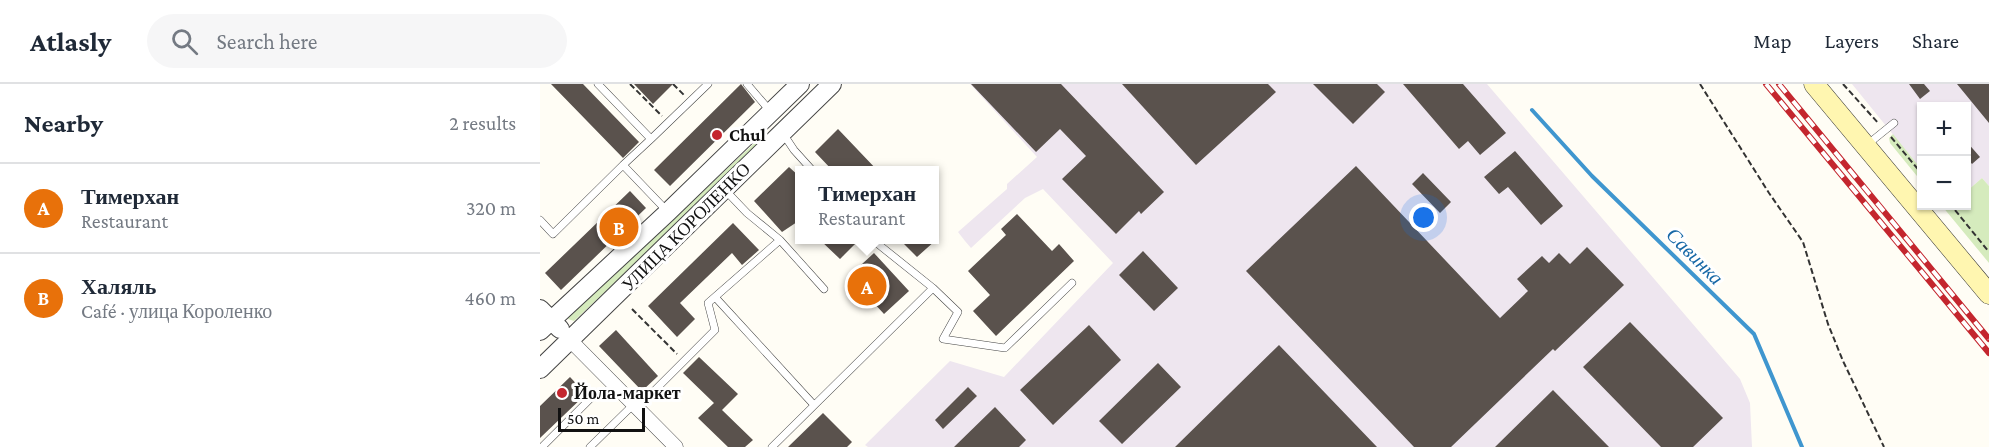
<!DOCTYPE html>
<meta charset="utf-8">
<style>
body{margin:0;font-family:"Crimson Pro",serif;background:#f6f6f7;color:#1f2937}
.controls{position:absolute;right:18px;top:18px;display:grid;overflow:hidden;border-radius:0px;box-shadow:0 2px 4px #0004}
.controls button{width:54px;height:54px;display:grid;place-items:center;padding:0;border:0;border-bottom:2px solid #e0e1e3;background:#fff;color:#1f2937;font:30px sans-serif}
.scale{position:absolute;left:18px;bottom:15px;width:87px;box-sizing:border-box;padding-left:6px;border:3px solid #111;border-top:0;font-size:16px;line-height:21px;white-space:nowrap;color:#111;-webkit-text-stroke:4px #fff;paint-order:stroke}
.you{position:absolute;left:884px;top:134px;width:21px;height:21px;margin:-15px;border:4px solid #fff;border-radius:50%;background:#1a73e8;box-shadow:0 0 0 9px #1a73e833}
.badge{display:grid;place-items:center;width:39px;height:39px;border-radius:50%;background:#db2777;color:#fff;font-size:20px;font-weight:700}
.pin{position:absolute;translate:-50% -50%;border:3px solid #fff;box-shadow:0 2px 6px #0006}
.popup{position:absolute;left:255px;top:82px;width:144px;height:78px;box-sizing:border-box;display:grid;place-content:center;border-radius:0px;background:#fff;filter:drop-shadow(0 2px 4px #0005);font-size:20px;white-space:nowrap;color:#747a83}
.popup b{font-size:22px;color:#1f2937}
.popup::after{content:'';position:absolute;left:50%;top:100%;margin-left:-12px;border:12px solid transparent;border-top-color:#fff}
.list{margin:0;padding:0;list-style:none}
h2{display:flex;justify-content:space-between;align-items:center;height:78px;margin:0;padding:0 24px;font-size:26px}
h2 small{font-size:20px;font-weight:400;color:#747a83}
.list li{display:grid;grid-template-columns:39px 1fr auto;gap:18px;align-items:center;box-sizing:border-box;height:90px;padding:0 24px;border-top:2px solid #e0e1e3}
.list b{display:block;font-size:22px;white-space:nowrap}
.list p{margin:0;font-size:20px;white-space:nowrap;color:#747a83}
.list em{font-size:20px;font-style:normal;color:#747a83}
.icon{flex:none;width:33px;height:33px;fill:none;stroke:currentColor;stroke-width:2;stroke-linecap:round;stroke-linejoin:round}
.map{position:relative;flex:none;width:1449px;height:363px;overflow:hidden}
header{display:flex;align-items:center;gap:36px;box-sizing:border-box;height:84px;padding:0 30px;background:#fff;border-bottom:2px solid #e0e1e3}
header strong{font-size:28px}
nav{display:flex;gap:33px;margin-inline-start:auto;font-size:21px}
.search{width:420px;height:54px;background:#f6f6f7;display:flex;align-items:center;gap:15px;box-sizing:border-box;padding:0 21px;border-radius:33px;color:#747a83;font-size:22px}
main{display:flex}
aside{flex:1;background:#fff}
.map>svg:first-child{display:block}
</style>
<header>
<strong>Atlasly</strong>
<div class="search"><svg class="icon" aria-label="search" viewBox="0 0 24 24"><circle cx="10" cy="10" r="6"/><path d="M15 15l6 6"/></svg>Search here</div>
<nav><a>Map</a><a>Layers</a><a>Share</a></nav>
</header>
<main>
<aside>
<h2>Nearby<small>2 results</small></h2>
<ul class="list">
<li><span class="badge" style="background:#e8710a">A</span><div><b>Тимерхан</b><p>Restaurant</p></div><em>320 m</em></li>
<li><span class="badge" style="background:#e8710a">B</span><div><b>Халяль</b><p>Café · улица Короленко</p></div><em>460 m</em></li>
</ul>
</aside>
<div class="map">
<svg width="1449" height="363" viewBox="0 0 1449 363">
<rect width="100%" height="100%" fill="#fffdf5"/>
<path fill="#eee6ef" d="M430,0h517l253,295 10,24 2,44h-884l-3,-2 85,-84 54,16 109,-114 -70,-74 -18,9 -54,50 -6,-7 -7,-9 49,-43v-5l30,-27z
M1312,0h137v102l-7,-8 -15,13 -1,-85h-44l-1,63z"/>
<path fill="#d5ebbd" d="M1353,50l28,35v12l-31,-38 -1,-5z
M221,53l4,4 -191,180 -6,-2 1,-3z
M1442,94l7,8v77l-47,-57h24l1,-15z"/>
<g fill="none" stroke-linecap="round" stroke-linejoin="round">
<path stroke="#3f96cf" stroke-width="4" d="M992,26l60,66 162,158 48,113"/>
</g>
<path fill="#5a524d" d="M11,0h32l56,58 -16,16z
M94,0h39l-20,20z
M201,0l14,18 -85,84 -16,-16z
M431,0h90l103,108 -23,22 -2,-3 -23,23 -54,-55 24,-23 -26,-27 -24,23z
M582,0h146l8,8 -80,73z
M773,0h64l8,8 -32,32z
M863,0h60l43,49 -26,22 -12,-14 -9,8z
M1369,0h15l6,7 -10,8z
M1417,0h32v39z
M298,45l40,42h-45l-18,-19z
M1426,57l14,16 -8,7 -6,-7z
M975,67l48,55 -22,19 -33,-38 -9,7 -15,-17z
M816,82l144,152 28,-27 -11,-12 25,-23 7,7 10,-10 11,11 17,-17 37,38 -69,66 -2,-2 -102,98h-37l-168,-176z
M249,83l11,10v43l-18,12 -28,-31z
M883,89l28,29 -11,11 -28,-29z
M90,107l16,17 -85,82 -16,-17z
M477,130l35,37 7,-7 15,17 -78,75 -23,-25 17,-16 -22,-24 38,-36 -5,-6z
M193,139l26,27 -17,15 -10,-12 -52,50 15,16 -18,18 -29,-31z
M280,156h39l-19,19z
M360,156h36l-19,17z
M603,167l35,37 -24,23 -35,-36z
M334,169l35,38 -25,23 -35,-38z
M1090,238l93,96 -30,29h-32l-78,-80z
M549,241l32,35 -68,65 -33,-35z
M76,246l42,46 -16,15 -43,-45z
M739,261l98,102h-202z
M159,273l39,37 -16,16 31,30 -8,7h-17l-30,-29 16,-15 -31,-30z
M618,279l23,24 -59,57 -23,-23z
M30,293l16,17 -46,44v-32z
M428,303l9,9 -34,33 -8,-9z
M1013,306l56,57h-114z
M455,323l31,33 -7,7h-65z
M283,329l29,29 -5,5h-59z"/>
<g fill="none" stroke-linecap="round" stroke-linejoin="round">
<g stroke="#444" stroke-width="8">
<path id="service" d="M58,0l53,55 57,-55
M207,0l24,28
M242,48l12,18 18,20
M1328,60l26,-21
M83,81l28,-26
M186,107l21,22 33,27 44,49
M0,136l13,14 70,-69 44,46
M333,156l60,48 25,24 -15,27 62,9 67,-65
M175,213l99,108
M97,324l78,-78 -7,-27 72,-63
M2,363l54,-54
M50,363l44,-43
M232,363l161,-159"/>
</g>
<g stroke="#444" stroke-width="15">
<path id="minor" d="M29,255l107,108"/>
</g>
<g stroke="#444" stroke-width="20">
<path id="tertiary" d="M0,225l20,20
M0,247l128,-119 132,-128
M0,285l292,-285"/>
</g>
<g stroke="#333" stroke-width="21">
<path id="secondary" d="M1274,0l175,210"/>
</g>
<path stroke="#333" stroke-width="2" stroke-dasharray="6 3" stroke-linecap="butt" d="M90,0l32,32
M133,0l11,11
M1160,0l69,109 34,49 25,82 15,37 41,86
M1303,0l36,40
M1351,53l31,37
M1407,122l8,4 34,42
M92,225l45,45"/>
<use href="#service" stroke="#fff" stroke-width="7"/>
<use href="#minor" stroke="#fff" stroke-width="14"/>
<use href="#tertiary" stroke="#fff" stroke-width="18"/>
<use href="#secondary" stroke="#fff6b0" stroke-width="20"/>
<g stroke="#c4262e" stroke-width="6">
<path id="rail" d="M1226,0l223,269
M1239,0l210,255"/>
</g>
<use href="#rail" stroke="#fff" stroke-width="4" stroke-dasharray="11" stroke-linecap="butt"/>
</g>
<g fill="#c4262e" stroke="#fff" stroke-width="2">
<circle cx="177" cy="51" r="6"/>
<circle cx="22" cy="309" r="6"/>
</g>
<g text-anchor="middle" stroke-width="6" stroke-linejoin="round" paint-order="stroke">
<g font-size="18" font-weight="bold" fill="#111" stroke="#fff" text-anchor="start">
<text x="189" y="57">Chul</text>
<text x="34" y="315">Йола-маркет</text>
</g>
<g font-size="18" fill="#111" stroke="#fff">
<text transform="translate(146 143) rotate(-45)" y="6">УЛИЦА КОРОЛЕНКО</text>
</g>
<g font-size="20" font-style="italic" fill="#1768a6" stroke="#fff">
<text transform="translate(1155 172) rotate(45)" y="7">Савинка</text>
</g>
</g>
</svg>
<div class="controls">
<button>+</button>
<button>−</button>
</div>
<div class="scale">50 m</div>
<div class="you"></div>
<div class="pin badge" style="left:327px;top:202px;background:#e8710a">A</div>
<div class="popup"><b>Тимерхан</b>Restaurant</div>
<div class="pin badge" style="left:79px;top:143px;background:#e8710a">B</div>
</div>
</main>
